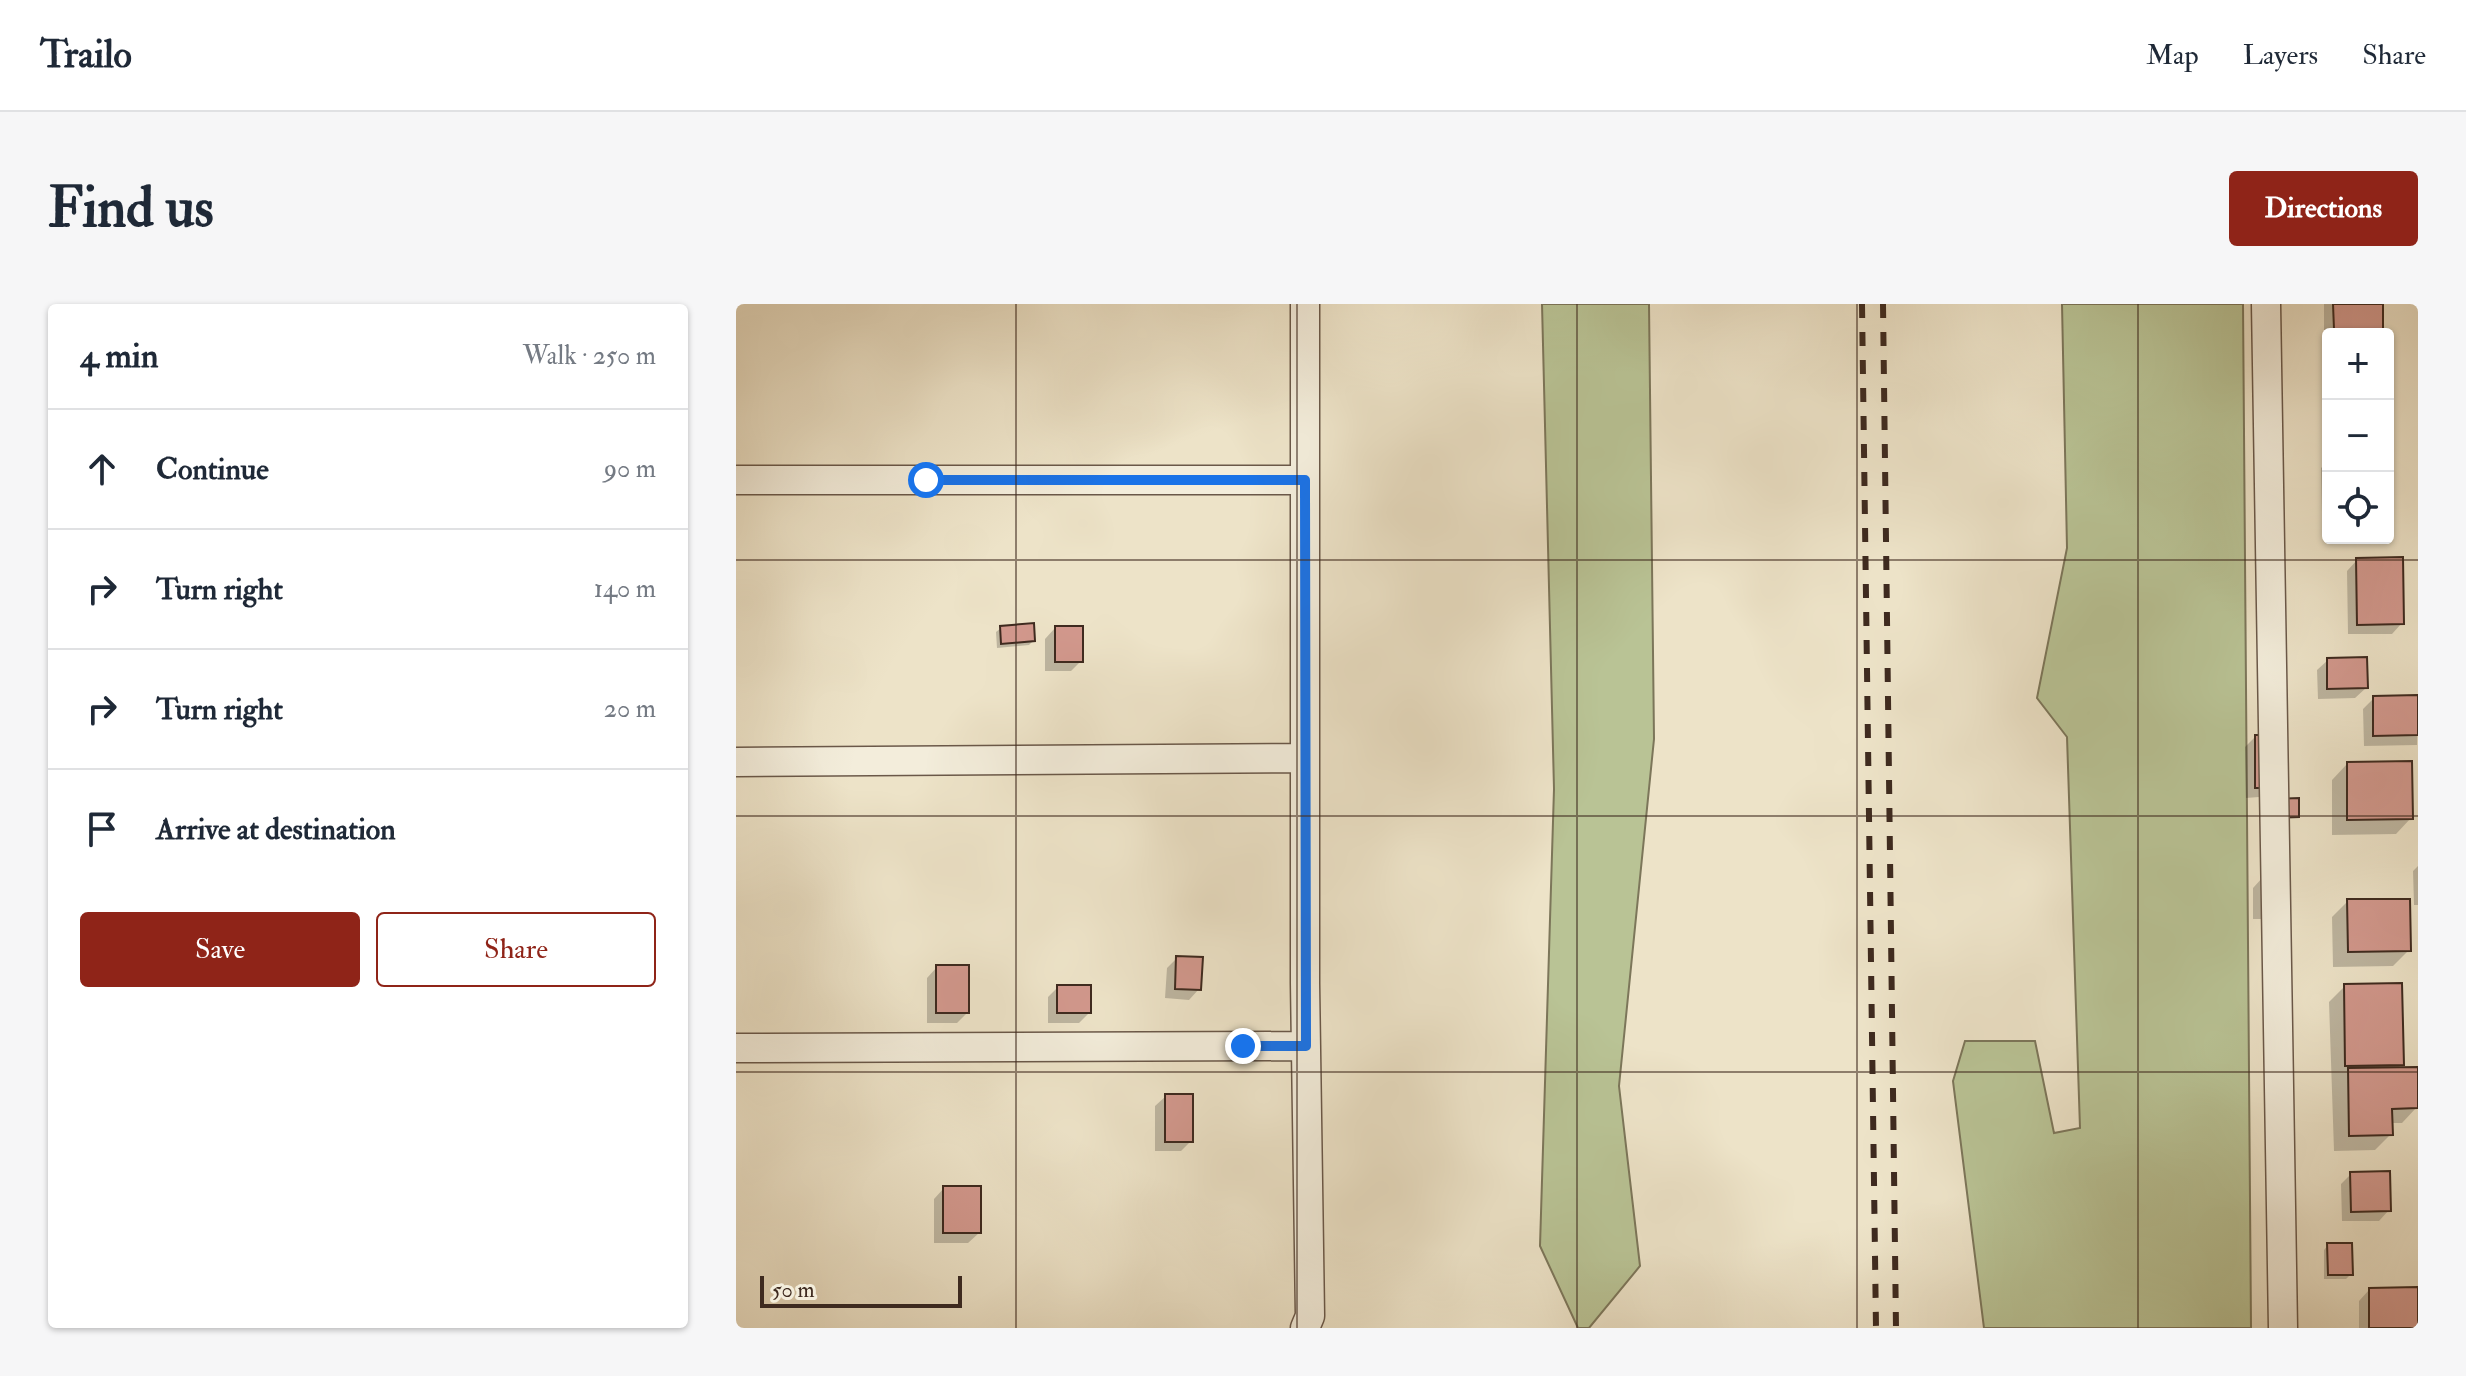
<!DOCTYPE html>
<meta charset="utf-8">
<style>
body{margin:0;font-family:"IM FELL Double Pica",serif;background:#f6f6f7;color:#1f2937}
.controls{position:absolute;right:24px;top:24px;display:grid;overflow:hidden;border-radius:8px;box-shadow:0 2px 6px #0004}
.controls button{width:72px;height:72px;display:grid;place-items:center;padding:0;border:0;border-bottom:2px solid #e0e1e3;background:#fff;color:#1f2937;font:40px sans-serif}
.scale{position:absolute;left:24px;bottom:20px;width:202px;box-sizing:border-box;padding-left:8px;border:4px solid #3e2a1f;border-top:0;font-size:22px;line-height:28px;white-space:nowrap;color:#3e2a1f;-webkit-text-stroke:6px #f3eddb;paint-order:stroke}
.stop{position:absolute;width:24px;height:24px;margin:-18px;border:6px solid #1a73e8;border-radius:50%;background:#fff}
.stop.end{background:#1a73e8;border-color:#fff;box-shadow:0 2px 8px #0008}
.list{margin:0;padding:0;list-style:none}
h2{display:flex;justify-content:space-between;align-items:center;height:104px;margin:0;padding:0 32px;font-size:34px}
h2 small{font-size:26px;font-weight:400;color:#747a83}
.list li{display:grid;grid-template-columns:52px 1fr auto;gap:24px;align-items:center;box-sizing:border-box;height:120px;padding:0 32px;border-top:2px solid #e0e1e3}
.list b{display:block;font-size:30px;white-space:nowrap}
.list em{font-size:26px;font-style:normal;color:#747a83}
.actions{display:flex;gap:16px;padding:24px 32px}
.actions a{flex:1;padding:18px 0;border:2px solid #8f2418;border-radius:8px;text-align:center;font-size:28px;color:#8f2418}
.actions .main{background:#8f2418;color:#fff}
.icon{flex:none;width:44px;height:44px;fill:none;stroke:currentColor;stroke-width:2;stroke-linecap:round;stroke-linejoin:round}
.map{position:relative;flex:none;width:1682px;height:1024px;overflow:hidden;border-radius:8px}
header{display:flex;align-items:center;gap:48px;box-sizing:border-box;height:112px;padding:0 40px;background:#fff;border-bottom:2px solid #e0e1e3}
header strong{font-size:38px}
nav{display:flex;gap:44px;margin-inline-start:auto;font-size:28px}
.intro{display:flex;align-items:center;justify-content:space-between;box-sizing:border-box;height:192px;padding:0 48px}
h1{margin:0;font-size:56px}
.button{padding:20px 36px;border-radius:8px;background:#8f2418;color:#fff;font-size:28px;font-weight:700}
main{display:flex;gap:48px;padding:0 48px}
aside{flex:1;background:#fff;border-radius:8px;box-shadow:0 2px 6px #0004}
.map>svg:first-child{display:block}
</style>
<header>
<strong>Trailo</strong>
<nav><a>Map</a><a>Layers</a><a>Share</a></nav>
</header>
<div class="intro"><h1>Find us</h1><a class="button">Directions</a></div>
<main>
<aside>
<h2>4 min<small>Walk · 250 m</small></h2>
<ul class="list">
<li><svg class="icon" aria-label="ahead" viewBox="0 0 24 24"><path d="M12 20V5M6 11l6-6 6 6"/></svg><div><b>Continue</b></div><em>90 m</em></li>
<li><svg class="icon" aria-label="right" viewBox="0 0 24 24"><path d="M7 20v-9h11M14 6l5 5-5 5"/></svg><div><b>Turn right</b></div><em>140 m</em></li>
<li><svg class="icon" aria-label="right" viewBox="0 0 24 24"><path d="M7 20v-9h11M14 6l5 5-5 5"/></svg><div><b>Turn right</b></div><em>20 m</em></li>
<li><svg class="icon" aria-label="arrive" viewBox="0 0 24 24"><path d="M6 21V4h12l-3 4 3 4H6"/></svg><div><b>Arrive at destination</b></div></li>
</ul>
<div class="actions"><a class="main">Save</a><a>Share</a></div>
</aside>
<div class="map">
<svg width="1682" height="1024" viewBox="0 0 1682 1024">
<rect width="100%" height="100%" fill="#ede3c8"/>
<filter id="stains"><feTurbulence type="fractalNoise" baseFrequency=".0025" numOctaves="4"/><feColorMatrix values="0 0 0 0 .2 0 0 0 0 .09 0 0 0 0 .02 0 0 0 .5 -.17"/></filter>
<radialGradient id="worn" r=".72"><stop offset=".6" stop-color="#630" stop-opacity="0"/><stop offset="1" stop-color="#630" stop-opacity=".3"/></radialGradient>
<path fill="#b9c395" stroke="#7c765a" stroke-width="2" d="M806,0h107l5,435 -35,347 21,180 -51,62h-11l-38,-82 14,-457z
M1326,0h181l8,1024h-267l-31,-247 12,-40h70l19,92 26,-5 -13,-391 -30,-39 30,-150z"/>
<path fill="#0003" d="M1588,0h57v24l-6,6h-47v5h-4z
M1592,157v52h-6l-1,-45z
M1621,256l45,63 -10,11h-44l-1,-63z
M265,324l32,13 -4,4 -32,3 -1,-16z
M319,324l26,33 -10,10h-26v-32z
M1592,356l38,28 -11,10 -37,1 -1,-29z
M1682,393l-1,48 -53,1 -1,-37 11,-11z
M1519,433l15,50 -11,10 -13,1 -1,-51z
M1611,460l64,54 -15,16 -64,1v-55z
M1682,562v39h-4l-1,-34z
M1527,573l12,42h-22v-31z
M1612,597l61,49 -16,16 -60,1 -1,-50z
M441,654l22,31 -10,11 -24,-2 2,-30z
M201,663l30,46 -10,10h-30v-45z
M1609,682l57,78 -5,5 20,38 -15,16h-12l1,11 -16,16 -41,1 -5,-149z
M322,683l31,26 -10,10h-31v-26z
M430,792l25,45 -10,10h-26v-45z
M1615,870l38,36 -10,11h-37l-1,-37z
M208,884l35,45 -11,10h-34v-44z
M1592,941l23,29 -5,5h-22v-29z
M1682,985v39h-59v-27l10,-11z"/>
<path fill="#d2988d" stroke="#3e2a1f" stroke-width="2" d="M1597,0h50v25h-49z
M1667,253l1,67 -47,1 -1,-67z
M298,319l1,18 -34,3 -1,-18z
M319,322h28v36h-28z
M1631,353l1,31 -41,1v-31z
M1682,391v40l-45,1v-40z
M1519,431h16l1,53h-17z
M1676,457l1,58 -66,1v-58z
M1563,494v19l-23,1 -1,-19z
M1611,595h63l1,52 -63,1z
M440,652l27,1 -2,33 -26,-1z
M200,661h33v48h-33z
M1666,679l2,82 -59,1 -1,-82z
M321,681h34v28h-34z
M1682,763v41l-26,1 1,26 -44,1 -1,-68z
M429,790h28v48h-28z
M1654,867l1,40 -40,1 -1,-40z
M207,882h38v47h-38z
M1591,939h25l1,32h-25z
M1682,983v41h-49v-40z"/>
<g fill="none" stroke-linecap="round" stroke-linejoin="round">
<g stroke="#6a5849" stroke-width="31">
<path id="minor" d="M569,0v679l5,333 -5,12
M1530,0l17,1024
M0,176h569
M0,458l569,-4
M0,744l570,-2"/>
</g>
<use href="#minor" stroke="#f3eddb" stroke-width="28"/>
<path stroke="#3e2a1f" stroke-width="6" stroke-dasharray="14 14" stroke-linecap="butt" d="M1126,0l14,1024
M1147,0l13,1024"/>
</g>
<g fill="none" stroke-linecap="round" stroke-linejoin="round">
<path stroke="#1a73e8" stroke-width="10" d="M190,176h379l1,566h-63"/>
</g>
<path fill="none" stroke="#3e2a1f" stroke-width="2" stroke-opacity="0.55" d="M280,0v1024M561,0v1024M841,0v1024M1121,0v1024M1402,0v1024M0,256h1682M0,512h1682M0,768h1682"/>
<rect width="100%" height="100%" filter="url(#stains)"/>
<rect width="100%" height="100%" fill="url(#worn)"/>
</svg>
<div class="controls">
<button>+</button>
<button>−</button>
<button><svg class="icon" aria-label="locate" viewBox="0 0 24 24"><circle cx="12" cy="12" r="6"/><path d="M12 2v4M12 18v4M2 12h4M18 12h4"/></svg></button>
</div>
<div class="scale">50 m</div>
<div class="stop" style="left:190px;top:176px"></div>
<div class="stop end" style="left:507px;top:742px"></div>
</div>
</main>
